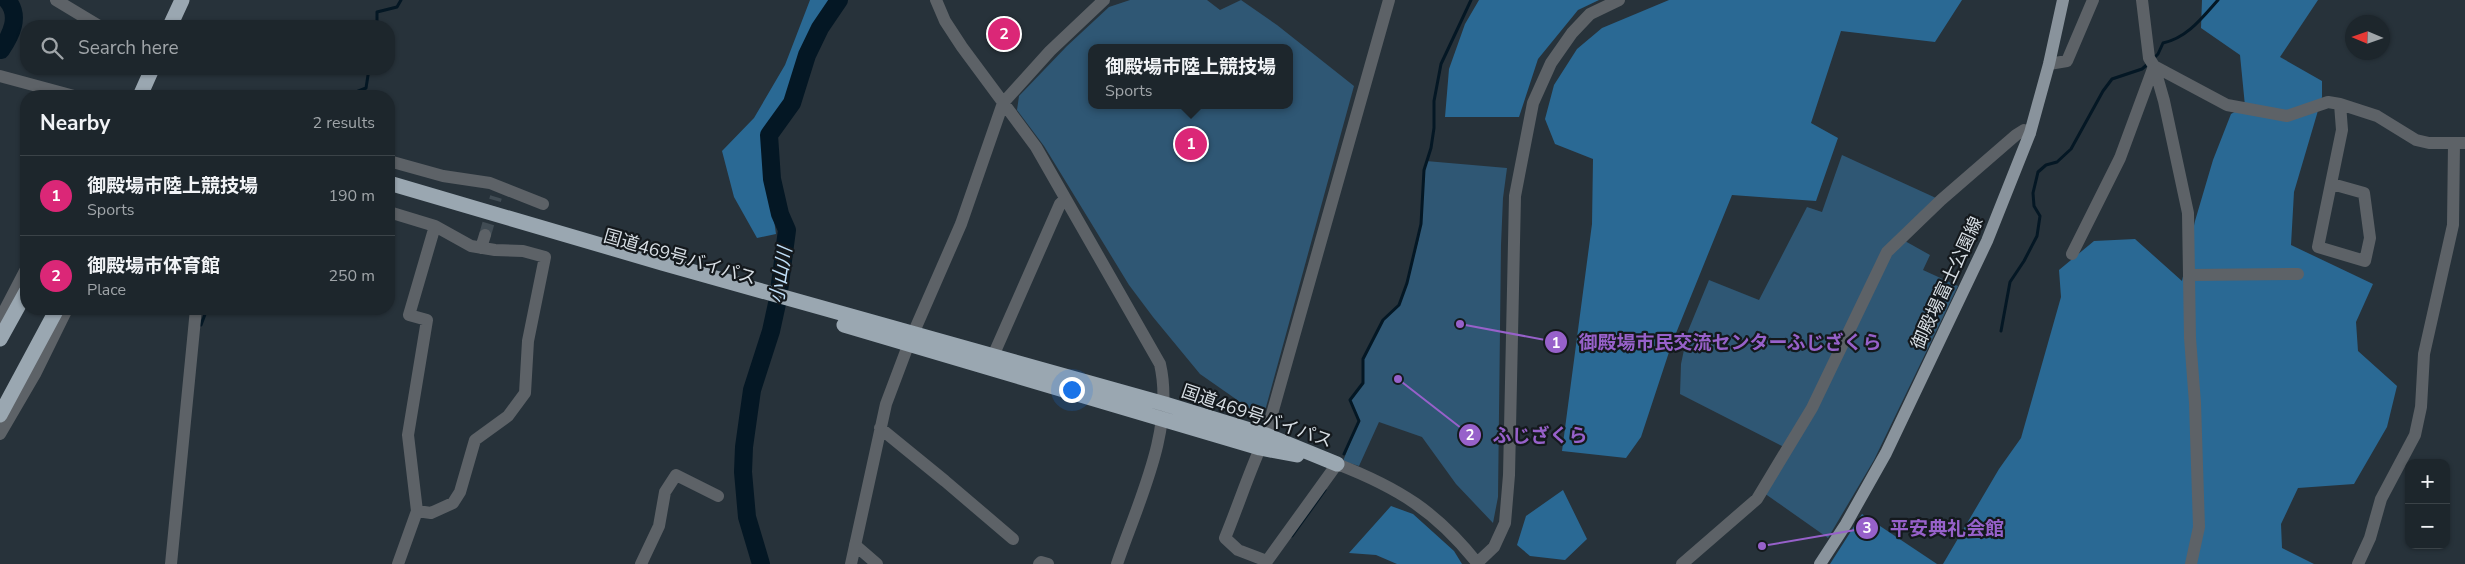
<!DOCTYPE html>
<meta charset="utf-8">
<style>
body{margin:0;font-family:"Nunito Sans","Noto Sans JP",sans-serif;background:#252e34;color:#f1f3f6}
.controls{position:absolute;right:15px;bottom:15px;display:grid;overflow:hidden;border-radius:10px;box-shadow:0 1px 4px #0004}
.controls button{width:45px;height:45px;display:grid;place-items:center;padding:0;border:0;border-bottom:1px solid #3b4348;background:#1d262c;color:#f1f3f6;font:25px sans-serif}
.compass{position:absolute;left:2345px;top:15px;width:45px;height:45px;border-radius:50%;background:#1d262c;box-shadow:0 1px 4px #0004;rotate:272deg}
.you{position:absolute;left:1071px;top:389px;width:18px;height:18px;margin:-12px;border:4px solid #fff;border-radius:50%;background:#1a73e8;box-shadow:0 0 0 8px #1a73e833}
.badge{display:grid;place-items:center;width:32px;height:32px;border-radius:50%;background:#db2777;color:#fff;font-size:16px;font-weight:700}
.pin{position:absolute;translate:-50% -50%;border:2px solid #fff;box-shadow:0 1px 5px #0006}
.popup{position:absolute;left:1088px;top:44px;width:205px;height:65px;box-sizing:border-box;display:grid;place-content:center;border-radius:10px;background:#1d262c;filter:drop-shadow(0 1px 4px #0005);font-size:16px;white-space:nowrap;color:#a0a5a9}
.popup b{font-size:19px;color:#f1f3f6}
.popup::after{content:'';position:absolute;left:50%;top:100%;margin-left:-10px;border:10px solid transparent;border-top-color:#1d262c}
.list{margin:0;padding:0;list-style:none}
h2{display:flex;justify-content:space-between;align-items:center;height:65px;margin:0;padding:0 20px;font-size:21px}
h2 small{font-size:16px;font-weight:400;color:#a0a5a9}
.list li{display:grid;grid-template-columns:32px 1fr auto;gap:15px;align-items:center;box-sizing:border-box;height:80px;padding:0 20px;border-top:1px solid #3b4348}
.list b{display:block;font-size:19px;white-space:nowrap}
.list p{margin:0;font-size:16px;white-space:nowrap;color:#a0a5a9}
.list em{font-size:16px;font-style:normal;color:#a0a5a9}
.icon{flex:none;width:28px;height:28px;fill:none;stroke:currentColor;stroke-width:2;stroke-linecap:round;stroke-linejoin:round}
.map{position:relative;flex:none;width:2465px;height:564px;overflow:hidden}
.search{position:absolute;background:#1d262c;box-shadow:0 1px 4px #0004;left:20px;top:20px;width:375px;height:55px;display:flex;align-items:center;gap:12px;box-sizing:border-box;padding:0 18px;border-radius:20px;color:#a0a5a9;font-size:19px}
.panel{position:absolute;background:#1d262c;box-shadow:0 1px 4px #0004;left:20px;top:90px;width:375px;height:225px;border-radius:20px}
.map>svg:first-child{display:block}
</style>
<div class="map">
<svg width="2465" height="564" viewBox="0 0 2465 564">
<rect width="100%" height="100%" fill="#27323a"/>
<path fill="#2f5774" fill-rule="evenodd" d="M1130,0h77l13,10 21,-10 36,25 77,61 -91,332 -63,-44 -47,-57 -24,-32 -85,-139 -27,-36 2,-14 48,-50 42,-39zM1092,48h198v57h-198z
M1842,155l94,43 -40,38 34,19 -7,15 35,16 -84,174 -46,78 -64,-45 26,-43 -110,-56 1,-30 7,-33 21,-51 50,20 48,-93 15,5z
M1426,161l81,7 -4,30 -2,47 -3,252 -5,26 -37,-39 -34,-47 -43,-15 -20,44 -16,-5 16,-40 -9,-21 13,-17v-24l20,-39 16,-15 8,-22 12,-45z"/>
<path fill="#2a6994" d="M810,0h33l-80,142 13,92 -19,4 -23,-41 -12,-46 32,-33 31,-53z
M1479,0h120l-21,10 -40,49 -19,58h-74l4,-48 16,-45z
M1669,0h293l-27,42 -94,-11 -30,92 27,15 -22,63 -84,-6 -60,148 -31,94 -15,21 -64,-7 30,-227 1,-65 -38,-15 -10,-25 9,-34 23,-36 25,-21z
M2202,0h116l-38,57 42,24v16l-28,95 -3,53 82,39 -17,38 2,29 39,35 -10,41 -33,57 -56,4 -17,36 1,24 32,16h-371l56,-95 22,-31 40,-141 -2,-27 35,-29 41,-2 47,42 13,-60 18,-61 18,-46 14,-8 -5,-51 -39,-27z
M1563,490l24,49 -22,21 -35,-4 -13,-11 9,-29z
M1391,506l22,8 41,37 8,13h-65l-21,-9 -27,-2z
M1862,514l75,50h-107z"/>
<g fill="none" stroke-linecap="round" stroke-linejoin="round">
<path stroke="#041724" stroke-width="3" d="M377,26v-14l20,-5 4,-7
M2153,59l5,-5 5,-11c24,-5 39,-25 55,-43
M346,96l20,-8 3,-19
M201,325l6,-16
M2001,331l9,-49 14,-21 13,-25 3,-20 -6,-10 -1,-13 5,-21 8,-7 11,-3 14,-13 32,-58 9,-12 30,-10 7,-6
M1344,454l15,-33 -9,-21 13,-17v-24l20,-39 16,-15 8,-22 14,-59 3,-54 7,-22 3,-20v-27l7,-37 30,-64
M1292,536l33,-46"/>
<path stroke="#041724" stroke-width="18" d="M1,50c10,-15 20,-34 6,-50
M761,564l-14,-47 -4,-45 1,-25 8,-57 19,-59 7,-32 9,-69 -7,-16 -8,-35 -3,-44 23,-32 15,-48 13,-27 19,-28"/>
<path stroke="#414c54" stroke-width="12" stroke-dasharray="12 6" stroke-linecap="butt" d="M485,235l11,-38"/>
<path stroke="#5d6267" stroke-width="12" d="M56,0l43,26
M936,0l9,21 17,26 74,100 124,217c15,65 -22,138 -43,200
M1389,0l-123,435c-16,34 -27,69 -41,103l13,12 29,11 70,-97c62,24 100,48 141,100
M2142,0l7,58 5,8 73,39 60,11 41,-14 12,2 37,12 39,24 13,3h36
M2049,64l18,-3 26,-61
M2154,66l10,35 24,112 2,125 5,65 4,124 -8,37
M0,76l74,20
M389,161l54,15 47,7 53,21
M2332,184l32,9 6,45 -5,23 -47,-14 24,-117 -2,-26
M389,212l46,14 36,20 24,4 28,1 22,6 -17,84 -3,52 -17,23 -33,24 -15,52 -7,11 -22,10 -14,-2
M481,248l4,-13
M2072,254l48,-96 34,-92
M2189,275l109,-1
M0,319l26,-50
M993,356l67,-152 5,-5
M880,428l65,53 68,58
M0,434l35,-60 32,-65
M855,545l22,19
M1477,563l17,-16 11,-24 4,-48 6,-279 18,-93 18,-40 21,-30 18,-19 29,-14
M171,564l25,-255
M398,564l19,-53 -9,-76 19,-115 -18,-5 26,-89
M641,564l18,-38 6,-34 11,-17 42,21
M851,564l35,-160 23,-61 52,-119 42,-121 47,-52 54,-51
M1039,564l2,-2 7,2
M1682,564l75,-65 55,-91 75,-156 54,-52 75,-65 8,-5 6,3
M2358,564l12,-26 11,-39 34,-64 6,-28 3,-53 29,-129 1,-82"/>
<path stroke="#89939c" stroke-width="12" d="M1820,564l26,-40 40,-71 101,-212 43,-108 19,-69 14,-64"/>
<path stroke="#9aa7b1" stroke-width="15" d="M170,26l12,-26
M140,96l12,-27
M389,183l273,80 503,141 101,31 71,29
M844,325l416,123 37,7
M0,339l26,-47
M0,415l57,-106"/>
</g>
<g text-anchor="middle" stroke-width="4.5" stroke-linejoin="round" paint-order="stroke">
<g font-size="18" fill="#d7dee4" stroke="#14191d">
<text transform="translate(680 257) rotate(16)" y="6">国道469号バイパス</text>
<text transform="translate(1947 283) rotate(-65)" y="6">御殿場富士公園線</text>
<text transform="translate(1257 416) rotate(19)" y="6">国道469号バイパス</text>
</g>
<g font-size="19" font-style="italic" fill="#c0e0fa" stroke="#14191d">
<text transform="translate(780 275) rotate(-81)" y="7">小山川</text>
</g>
</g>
<path fill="none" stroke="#9761ca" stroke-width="2" d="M1460 324L1556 342M1398 379L1470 435M1762 546L1867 528"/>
<g fill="#9761ca" stroke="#14191d" stroke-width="2">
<circle cx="1460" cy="324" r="5"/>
<circle cx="1398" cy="379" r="5"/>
<circle cx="1762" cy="546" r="5"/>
<circle cx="1556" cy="342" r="12"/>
<circle cx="1470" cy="435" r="12"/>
<circle cx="1867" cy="528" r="12"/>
</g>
<g font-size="15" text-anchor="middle" font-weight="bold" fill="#fff">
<text x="1556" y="348">1</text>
<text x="1470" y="440">2</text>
<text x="1867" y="533">3</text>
</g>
<g font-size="19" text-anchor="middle" font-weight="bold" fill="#9761ca" stroke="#14191d" stroke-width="4.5" stroke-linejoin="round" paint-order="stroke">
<text x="1730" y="349">御殿場市民交流センターふじざくら</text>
<text x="1540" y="442">ふじざくら</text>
<text x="1947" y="535">平安典礼会館</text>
</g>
</svg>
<div class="controls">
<button>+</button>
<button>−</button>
</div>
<svg class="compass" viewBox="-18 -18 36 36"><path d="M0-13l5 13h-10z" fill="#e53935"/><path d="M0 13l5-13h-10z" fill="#a0a5a9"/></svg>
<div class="you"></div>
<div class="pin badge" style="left:1191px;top:144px">1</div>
<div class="popup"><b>御殿場市陸上競技場</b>Sports</div>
<div class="pin badge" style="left:1004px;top:34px">2</div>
<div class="search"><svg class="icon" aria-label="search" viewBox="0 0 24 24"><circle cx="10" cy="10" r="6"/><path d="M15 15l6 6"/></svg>Search here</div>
<section class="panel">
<h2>Nearby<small>2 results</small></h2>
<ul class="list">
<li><span class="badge">1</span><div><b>御殿場市陸上競技場</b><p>Sports</p></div><em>190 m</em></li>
<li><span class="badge">2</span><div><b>御殿場市体育館</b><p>Place</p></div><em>250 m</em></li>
</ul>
</section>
</div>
